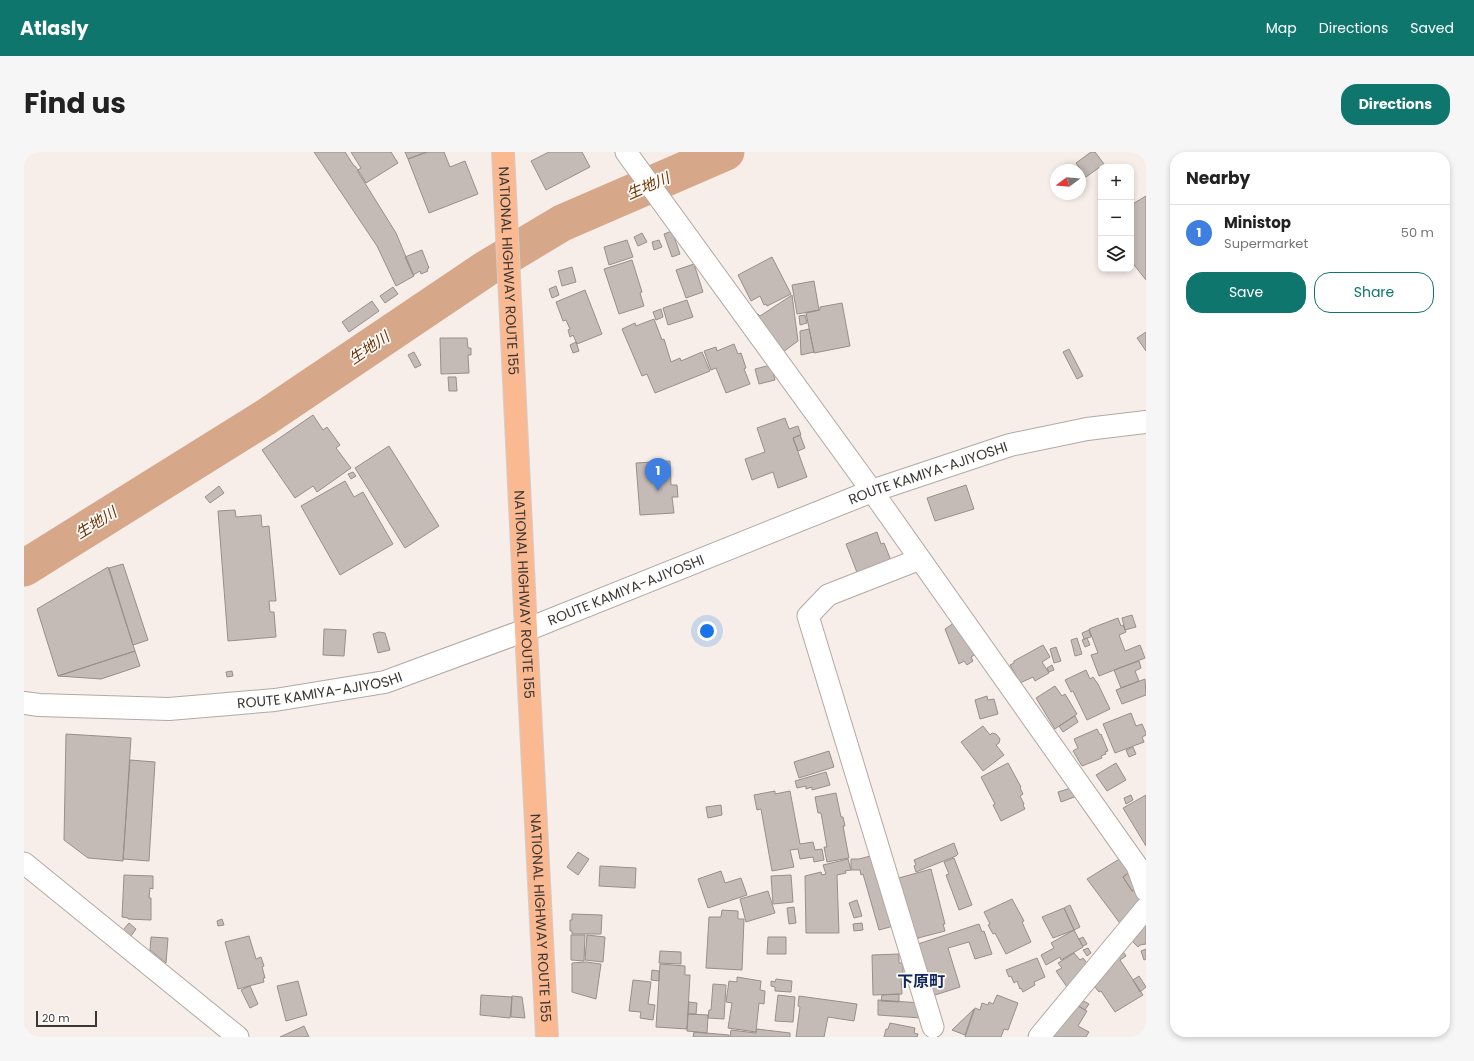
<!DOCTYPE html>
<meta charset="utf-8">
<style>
body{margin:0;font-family:Poppins,"Noto Sans JP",sans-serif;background:#f6f6f6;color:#222}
.controls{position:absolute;right:12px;top:12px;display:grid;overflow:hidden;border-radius:8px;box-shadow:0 2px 6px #0003}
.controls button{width:36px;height:36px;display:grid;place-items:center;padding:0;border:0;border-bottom:1px solid #e0e0e0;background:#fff;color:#222;font:20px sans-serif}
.compass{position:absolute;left:1026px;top:12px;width:36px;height:36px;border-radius:50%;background:#fff;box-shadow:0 2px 6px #0003;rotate:254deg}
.scale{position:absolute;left:12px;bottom:10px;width:61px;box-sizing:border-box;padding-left:4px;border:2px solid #3a3735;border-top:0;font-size:11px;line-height:14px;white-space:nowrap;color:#3a3735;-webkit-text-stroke:3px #fffdfc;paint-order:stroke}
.you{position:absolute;left:683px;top:479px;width:14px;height:14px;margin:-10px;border:3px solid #fff;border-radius:50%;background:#1a73e8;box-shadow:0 0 0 6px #1a73e833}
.badge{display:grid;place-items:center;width:26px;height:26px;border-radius:50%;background:#0f766e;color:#fff;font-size:13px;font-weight:700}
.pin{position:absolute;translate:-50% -33px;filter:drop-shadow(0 1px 2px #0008)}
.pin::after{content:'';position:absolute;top:21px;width:14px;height:12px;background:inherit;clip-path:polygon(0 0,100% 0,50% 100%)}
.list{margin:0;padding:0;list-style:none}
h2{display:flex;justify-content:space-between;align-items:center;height:52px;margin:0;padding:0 16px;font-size:17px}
h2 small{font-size:13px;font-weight:400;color:#767676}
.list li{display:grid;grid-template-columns:26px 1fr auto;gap:12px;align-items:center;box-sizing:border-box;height:56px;padding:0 16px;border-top:1px solid #e0e0e0}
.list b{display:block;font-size:15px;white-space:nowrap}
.list p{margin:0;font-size:13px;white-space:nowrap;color:#767676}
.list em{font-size:13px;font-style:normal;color:#767676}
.actions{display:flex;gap:8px;padding:12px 16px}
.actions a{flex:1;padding:9px 0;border:1px solid #0f766e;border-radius:16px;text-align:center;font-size:14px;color:#0f766e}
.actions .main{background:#0f766e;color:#fff}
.icon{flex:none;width:22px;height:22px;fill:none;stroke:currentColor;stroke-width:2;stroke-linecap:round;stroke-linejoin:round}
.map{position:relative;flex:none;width:1122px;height:885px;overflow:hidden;border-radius:16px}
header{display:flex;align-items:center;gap:24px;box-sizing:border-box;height:56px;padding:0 20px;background:#0f766e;color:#fff}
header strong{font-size:19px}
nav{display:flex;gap:22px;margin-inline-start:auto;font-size:14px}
.intro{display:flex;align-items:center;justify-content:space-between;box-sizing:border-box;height:96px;padding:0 24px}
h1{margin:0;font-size:28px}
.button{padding:10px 18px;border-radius:16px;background:#0f766e;color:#fff;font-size:14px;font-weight:700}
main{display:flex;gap:24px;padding:0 24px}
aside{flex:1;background:#fff;border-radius:16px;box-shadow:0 2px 6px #0003}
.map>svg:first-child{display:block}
</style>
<header>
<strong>Atlasly</strong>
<nav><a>Map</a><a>Directions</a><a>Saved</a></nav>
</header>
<div class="intro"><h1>Find us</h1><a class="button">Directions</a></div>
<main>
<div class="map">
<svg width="1122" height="885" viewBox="0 0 1122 885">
<rect width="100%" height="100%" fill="#f7eee9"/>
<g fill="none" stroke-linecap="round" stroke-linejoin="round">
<path stroke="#d7a78a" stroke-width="37" d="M0,416l242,-151 221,-149 75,-45 164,-71"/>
</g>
<path fill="#c4bbb6" stroke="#988f8a" d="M290,0h31l9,14h1l3,4v2l38,61 18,43 -18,10 -19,-40z
M327,0h40l7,11 -32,20 -8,-13 3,-2z
M381,0h22l-19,7z
M403,0h17l6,15 15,-6 13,33 -49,19 -21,-54z
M525,0h33l8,15 -44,23 -15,-29z
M1067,0h4l9,12 -18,13 -10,-14z
M1122,44v84l-15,-19v-56z
M648,79l8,23 -8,3 -8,-23z
M618,81l5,9 -9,4 -4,-9z
M603,88l6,17 -24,8 -5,-18z
M635,88l3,7 -8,3 -2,-8z
M398,98l7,18 -2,1 1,2 -7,3 -1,-3 -7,4 -8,-18z
M748,105l19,37 -24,12 -1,-2 -2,1 -4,-9 -9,5 -13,-26z
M608,108l10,32 -2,1 4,13 -25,8 -15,-45z
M670,112l9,28 -17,6 -10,-28z
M548,115l4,15 -14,4 -4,-15z
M790,129l5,29 -22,4 -5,-29z
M532,134l3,9 -7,3 -3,-9z
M369,135l5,7 -13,9 -5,-7z
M561,138l17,44 -25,10 -4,-9 -3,2 -2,-7 2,-1 -4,-9 -3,1 -7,-19z
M768,143l6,46 -15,11 -27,-37 2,-1 2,2z
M663,148l6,17 -25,8 -5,-17z
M348,149l7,10 -30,21 -7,-10z
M818,151l8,43 -36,7 -8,-40 14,-3v-3z
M637,157l2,8 -7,3 -3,-8z
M781,163l2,8 -7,2 -1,-9z
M630,167l8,21 2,-1 7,23 9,-4 1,3 21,-9 8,19 -55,22 -8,-19 -5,2 -20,-47 13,-6 1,3z
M785,177l5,23 -13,3 -1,-24z
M1122,180v19l-9,-13z
M416,186h27l1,10h3v7h-3l1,18 -28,1z
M552,190l3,9 -6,2 -3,-8z
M710,192l4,10 3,-1 5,15 -2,1 6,15 -24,9 -10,-25 -5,2 -7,-19 12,-4 1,4z
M1045,197l14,27 -6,3 -14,-27z
M390,200l7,13 -6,3 -7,-13z
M747,213l4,15 -16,4 -4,-15z
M424,225h8l1,14h-8z
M289,263l10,15 4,-3 13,18 -4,3 15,20 -34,24 -4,-6 -18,12 -33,-48z
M761,266l4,11 9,-3 3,9 -8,3 14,39 -29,11 -5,-16 -21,8 -7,-21 20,-7 -8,-24z
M776,283l5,13 -7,3 -5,-13z
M365,294l50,80 -34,22 -50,-80z
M646,309l1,24h6l1,12h-6l2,16 -34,2 -4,-52z
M329,320l3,4 -5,3 -3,-5z
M321,329l9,16 9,-5 30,52 -53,31 -39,-69z
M942,333l8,24 -39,12 -8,-23z
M195,334l5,7 -14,10 -5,-6z
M211,358l1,7 25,-2 1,12 7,-1 7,75h-7l1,11h4l2,25 -48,4 -10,-130z
M853,380l4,12 3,-1 8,20 -34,12 -12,-31z
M99,412l25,76 -15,5 -24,-77z
M84,415l27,84 -77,25 -21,-67z
M1108,463l4,12 -11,3 -3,-12z
M1094,466l3,8 2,-1 3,7 -7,3 6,16 15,-6 5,13 -46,18 -8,-21 7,-2 -9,-24z
M933,469l22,31 -8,5 2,4 -6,4 -3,-4 -5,3 -14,-35z
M300,477l22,1 -2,26 -21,-1z
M1065,478l2,7 -7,2 -2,-6z
M355,480l6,1 5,17 -12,3 -5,-19z
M1053,486l5,16 -7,2 -4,-16z
M1063,486l3,7 -5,2 -3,-7z
M1019,493l7,12 -8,5 7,11 -14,8 -2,-4 -13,6 -10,-18 4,-2v-2z
M1032,495l5,14 -7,2 -4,-14z
M111,499l5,15 -39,13 -43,-3z
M1115,509l2,7 -6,3 4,10 -18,7 -7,-18z
M1028,513l2,5 -5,2 -2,-4z
M1062,518l4,9 3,-2 5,7 12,25 -23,11 -14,-29 -2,1 -6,-12z
M208,519l1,5 -6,1 -1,-5z
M1121,527l1,16 -24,9 -6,-14z
M1031,534l7,10 3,-2 12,20 -22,15 -19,-31z
M963,544l1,4 6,-1 4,15 -18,5 -5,-19z
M1107,561l5,13 6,-2 4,9v2l-4,2 2,5 -29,11 -12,-29z
M1051,564l3,6 -15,10 -4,-6z
M959,574l7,9 2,-2 4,1 4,5 -1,4 -3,2 8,10 -21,16 -22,-29z
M1073,577l3,6 1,-1 7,17 -3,1 1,2 -5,2 1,2 -20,8 -9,-15 5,-3 -4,-9z
M42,582l65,4 -8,123 -35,-3 -24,-18z
M1109,595l3,7 -7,3 -3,-7z
M805,599l5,16 -35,11 -5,-16z
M106,608l25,2 -6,99 -26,-2z
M984,611l13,24 -1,1 3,6 -3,2 4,8 -1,1 2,4 -24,12 -8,-16 2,-1 -14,-27z
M1092,611l10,17 -19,11 -11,-16z
M802,620l4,13 -18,5v-3l-6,2v-3l-9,2 -2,-7z
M1050,635l3,9 -16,6 -3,-10z
M751,639v3l15,-3 10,53 13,-2 2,8 7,-1 2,11 -10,2 -1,-5 -13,2 -2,-10 -8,1 4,17 -22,4 -11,-62 -4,1 -3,-15z
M812,641l5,24h2l2,9h-2l6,32 -22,4 -3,-15h3l-6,-34h-3l-3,-16z
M1107,643l2,5 -7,4 -2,-6z
M1122,643v51l-23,-38z
M697,653l1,10 -14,3 -2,-11z
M930,691l4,11 -2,2 -40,16 -2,-6 2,-1 -2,-5z
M554,700l11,7 -11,16 -11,-8z
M854,702l19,71 -18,5 -16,-56 -2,1 -1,-5h-9v-11h8z
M930,706l18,47 -13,5 -13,-35 3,-1 -5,-12z
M1097,706l10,13 -8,6 9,14 2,-1 10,14 -22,22 -35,-47z
M824,707l3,11 -6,1 1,2 -9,2 2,58h-33l-1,-57 16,-4 1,3 4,-1 -3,-9z
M576,714l36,2 -1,20 -36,-2z
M907,717l14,55h-2l2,7 -27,7v1l-5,2 -1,-12 -13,-51z
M697,719l4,12 16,-5 6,17 -39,13 -10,-29z
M1107,719l8,15 -7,5 -9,-14z
M100,723l29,1v13l-3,-1 -1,10h2v22l-23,-1v-1l-6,-1z
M767,723l2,27 -20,2 -2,-28z
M744,739l7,22 -29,9 -6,-23z
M988,747l12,22 -2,1 9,20 -25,12 -11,-21 -2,1 -5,-9 2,-1 -6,-12z
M833,748l5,16 -8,2 -5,-15z
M1046,753l10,22 -6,3 -10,-22z
M770,755l2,16 -7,1 -2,-16z
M1040,756l10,22 -21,8 -11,-21z
M698,758l16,1v8h6l-2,51 -36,-2 3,-51h12z
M548,762l30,1 -1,19h-29v-3h-2v-11h2z
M1122,762v30l-6,1 -2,2 -12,-12z
M198,767l2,6 -6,1 -1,-5z
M105,771l7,6 -5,7 -8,-6z
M838,771l1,7 -9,1 -1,-7z
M955,772l3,8 2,-1 8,23 -17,5 -6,-17 -21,6 12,39 -28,9 -17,-51z
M1050,778l9,17 -22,13 -1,-3 -14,8 -5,-10 13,-7 -3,-5z
M547,783h14l-1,26 -13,-1z
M563,783l18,2 -2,25 -18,-2z
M225,784l7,23 5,-2 3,9 -2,1 3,11h-2l1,4 -26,7 -13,-47z
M127,785l17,1 -2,25 -16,-13z
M744,785h18v17h-19z
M1059,785l4,7 -4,2 -4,-7z
M1096,795l6,9 -6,4 23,35 -28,17 -14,-21 -2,1 -9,-11z
M1064,796l3,5 -4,3 -4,-6z
M1122,797v10l-2,1 -3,-9z
M636,799l21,1v12l-22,-1z
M1050,801l6,7 3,-2 7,9 -23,20 -11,-16 6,-3 -4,-5z
M875,802v9h4v14h-2l1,17 -29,1 -1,-40z
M1013,806l8,19 -11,5 1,3 -12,7 -2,-4 -1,1 -3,-8 -3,2 -3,-7 -2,1 -3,-7z
M562,810l15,2 -5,35 -24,-7v-29z
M636,812l25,2v9h5l-3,54 -31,-2z
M628,818l7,1v10l-8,-1z
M1115,824l7,11 -6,5 -7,-12z
M713,825l24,4 -1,9 5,1 -1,13 -5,-1 -3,29 -28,-4 4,-25 -6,-1 3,-21 8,1z
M752,827l16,2 -1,11 -16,-1v-4l-4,-1v-5l4,1z
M609,828l18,2 -3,22 7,1 -2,15 -13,-2 1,-6 -12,-1z
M274,829l9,34 -21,6 -9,-35z
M689,832l13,1 -2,34 -16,-1 1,-8h2z
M226,834l8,18 -8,4 -9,-18z
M875,842v8l-18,-1 1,-6z
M457,843l31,2 -2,21 -30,-3z
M754,843l17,2 -2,25 -18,-1z
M973,843l21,8 -10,27 -4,-1 -3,8h-36l10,-29 5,2 2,-7 6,2 1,-3 4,2z
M488,844l10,1 3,21 -14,-1z
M775,844l58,8 -3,17 -26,-4 -4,20h-28l4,-30 -2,-1z
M1054,846l11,6 -4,6 -10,-6z
M854,848l44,3 -1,15 -43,-3z
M665,850l8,1 -1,11h-8z
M1049,851l14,8 -9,15 11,6 -3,5h-35z
M950,857l-9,26 -13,-5z
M664,862l20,1 -1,18 -20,-2z
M866,871l25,5 -1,5 4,1 -1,3h-33l2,-8h2z
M280,874l5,11h-29z
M733,877l33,4v4h-60l1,-7 25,3z
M670,880l35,3v2h-36z"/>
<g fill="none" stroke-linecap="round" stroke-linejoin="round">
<g stroke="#b2a9a4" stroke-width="23">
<path id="street" d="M602,0l246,339 265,375 9,25
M896,407l-92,36 -20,21 125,411
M0,711l214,174
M1015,885l107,-129"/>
</g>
<g stroke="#b2a9a4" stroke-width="24">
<g id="secondary">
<path id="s1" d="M0,551l15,2 130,4 106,-9 110,-18 141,-52 346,-139 138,-46 77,-16 59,-7"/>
</g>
</g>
<g stroke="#d0cfcf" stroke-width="24">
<g id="highway">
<path id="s2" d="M479,0l23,478 21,407"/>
</g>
</g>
<use href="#street" stroke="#fff" stroke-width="21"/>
<use href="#secondary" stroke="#fff" stroke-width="22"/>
<use href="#highway" stroke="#fab991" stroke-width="22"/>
</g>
<g text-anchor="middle" stroke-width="3.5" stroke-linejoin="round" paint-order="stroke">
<g font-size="14" fill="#3a3735" stroke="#fffdfc">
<text dy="5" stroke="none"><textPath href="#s2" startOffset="119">NATIONAL HIGHWAY ROUTE 155</textPath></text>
<text dy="5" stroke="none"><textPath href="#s1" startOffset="945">ROUTE KAMIYA-AJIYOSHI</textPath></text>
<text dy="5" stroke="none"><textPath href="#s1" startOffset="621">ROUTE KAMIYA-AJIYOSHI</textPath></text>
<text dy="5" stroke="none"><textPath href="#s2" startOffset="443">NATIONAL HIGHWAY ROUTE 155</textPath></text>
<text dy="5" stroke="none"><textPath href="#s1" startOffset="297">ROUTE KAMIYA-AJIYOSHI</textPath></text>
<text dy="5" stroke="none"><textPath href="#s2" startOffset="767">NATIONAL HIGHWAY ROUTE 155</textPath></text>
</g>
<g font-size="15" font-style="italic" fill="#6d3301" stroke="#fffdfc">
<text transform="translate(624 34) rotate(-23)" y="5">生地川</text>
<text transform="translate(345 196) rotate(-34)" y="5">生地川</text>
<text transform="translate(72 371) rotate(-32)" y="5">生地川</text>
</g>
<g font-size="16" font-weight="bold" fill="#0f285d" stroke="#fffdfc">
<text x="897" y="835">下原町</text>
</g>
</g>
</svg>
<div class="controls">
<button>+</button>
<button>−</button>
<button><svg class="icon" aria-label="layers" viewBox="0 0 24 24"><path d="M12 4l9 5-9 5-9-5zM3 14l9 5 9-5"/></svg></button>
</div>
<svg class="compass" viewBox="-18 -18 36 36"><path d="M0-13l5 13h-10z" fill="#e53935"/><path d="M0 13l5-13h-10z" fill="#767676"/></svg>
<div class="scale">20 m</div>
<div class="you"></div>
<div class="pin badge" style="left:634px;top:339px;background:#3f7fe0">1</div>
</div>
<aside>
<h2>Nearby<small></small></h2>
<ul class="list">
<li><span class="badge" style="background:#3f7fe0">1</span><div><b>Ministop</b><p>Supermarket</p></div><em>50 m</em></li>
</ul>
<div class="actions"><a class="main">Save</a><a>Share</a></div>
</aside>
</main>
